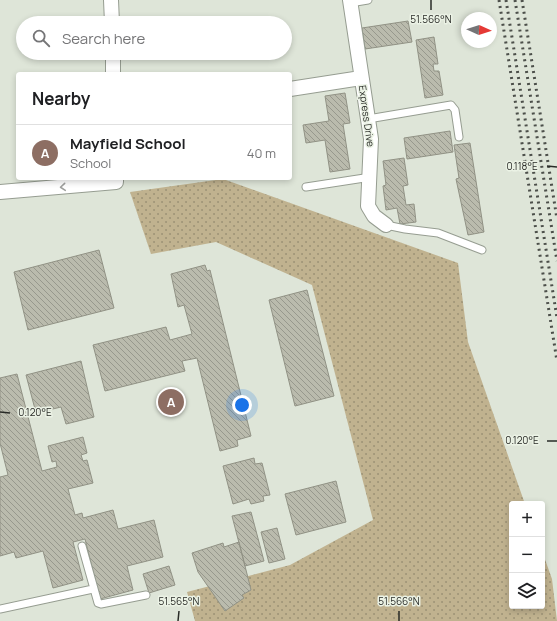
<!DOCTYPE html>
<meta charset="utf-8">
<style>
body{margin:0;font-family:Manrope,sans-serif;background:#f2f2f2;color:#202124}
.controls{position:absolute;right:12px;bottom:12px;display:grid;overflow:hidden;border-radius:4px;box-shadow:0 2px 6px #0003}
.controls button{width:36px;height:36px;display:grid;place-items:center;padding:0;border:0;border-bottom:1px solid #e0e0e0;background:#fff;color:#202124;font:20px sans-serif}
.compass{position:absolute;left:461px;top:12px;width:36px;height:36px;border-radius:50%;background:#fff;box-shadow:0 2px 6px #0003;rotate:93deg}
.you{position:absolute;left:242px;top:405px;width:14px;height:14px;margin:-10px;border:3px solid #fff;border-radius:50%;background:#1a73e8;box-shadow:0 0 0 6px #1a73e833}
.badge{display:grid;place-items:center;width:26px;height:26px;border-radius:50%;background:#d93025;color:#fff;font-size:13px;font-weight:700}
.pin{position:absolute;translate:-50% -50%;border:2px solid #fff;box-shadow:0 1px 4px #0006}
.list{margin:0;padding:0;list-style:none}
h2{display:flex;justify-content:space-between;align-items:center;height:52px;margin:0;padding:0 16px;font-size:17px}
h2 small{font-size:13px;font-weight:400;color:#757577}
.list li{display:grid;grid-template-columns:26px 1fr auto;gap:12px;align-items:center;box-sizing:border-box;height:56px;padding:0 16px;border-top:1px solid #e0e0e0}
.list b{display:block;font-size:15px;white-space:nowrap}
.list p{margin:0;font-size:13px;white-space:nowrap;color:#757577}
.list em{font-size:13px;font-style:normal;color:#757577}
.icon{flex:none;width:22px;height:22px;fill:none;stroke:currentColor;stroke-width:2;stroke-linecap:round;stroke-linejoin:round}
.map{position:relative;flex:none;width:557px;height:621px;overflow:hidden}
.search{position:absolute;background:#fff;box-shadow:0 2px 6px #0003;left:16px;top:16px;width:276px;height:44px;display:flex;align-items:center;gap:10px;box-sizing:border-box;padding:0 14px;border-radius:22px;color:#757577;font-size:15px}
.panel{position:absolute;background:#fff;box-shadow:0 2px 6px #0003;left:16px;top:72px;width:276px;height:108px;border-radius:4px}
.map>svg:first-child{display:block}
</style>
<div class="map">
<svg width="557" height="621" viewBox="0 0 557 621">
<defs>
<pattern id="park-dots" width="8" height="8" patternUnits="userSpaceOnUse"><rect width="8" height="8" fill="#c0b28f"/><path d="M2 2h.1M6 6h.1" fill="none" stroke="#9c9175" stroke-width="1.8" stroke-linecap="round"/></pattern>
<pattern id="building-back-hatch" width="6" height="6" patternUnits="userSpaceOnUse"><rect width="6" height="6" fill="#babbad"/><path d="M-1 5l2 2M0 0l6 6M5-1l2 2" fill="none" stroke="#97988d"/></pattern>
</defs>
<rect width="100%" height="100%" fill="#dee5d8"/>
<path fill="url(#park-dots)" d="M223,179l235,84 10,79 57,162h-13v102h30v-55l10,28 5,42h-362l-8,-29 103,-27 83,-45 -61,-235 -96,-43 -65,12 -21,-62z"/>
<path fill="url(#building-back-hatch)" stroke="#919285" d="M408,21l4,21 -47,7 -3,-21z
M434,37l4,27h-5l1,7h5l4,24 -18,3 -9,-58z
M345,93l5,30 -7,1 7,45 -20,3 -5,-32 -19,3 -3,-18 26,-4 -4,-25z
M450,131l3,21 -46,7 -3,-21z
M470,143l14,89 -16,3 -12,-56 3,-1 -5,-33z
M404,158l4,27 -5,1 3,19 8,-1 2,18 -16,2 -3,-16 -11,2 -3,-24 3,-1 -3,-24z
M99,250l15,58 -86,22 -14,-58z
M205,265l2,6 3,-1 41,166 -14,4 1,6 -18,5 -23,-93 -15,3 3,10 -80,20 -12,-46 73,-18 4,13 22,-6 -8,-29 -6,2 -7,-33z
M307,290l27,106 -39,10 -26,-106z
M81,361l13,56 -28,7 -5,-17 -25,6 -10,-38z
M17,374l25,97 15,-4 -1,-6 -4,1 -4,-16 35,-9 4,16 -6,2 2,6 4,-1 6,23 -25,6 7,26 7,-2 1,5 30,-8 5,19 36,-9 9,37 -36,9 6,24 -33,9 -15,-60 -12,3 10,38 -30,8 -10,-37 -27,7 -2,-6 -14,4v-79l8,-2 -8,-32v-65z
M254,458l1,6 7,-1 8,32 -7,1 1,5 -13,3 -2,-5 -16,5 -10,-38z
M336,481l10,41 -50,13 -11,-41z
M251,512l13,49 -19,5 -13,-50z
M277,528l8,31 -16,4 -8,-31z
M239,542l12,48 -9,5 2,3 -19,13 -27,-39 -6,-19 31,-10 1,4z
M169,566l6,19 -26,8 -6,-19z"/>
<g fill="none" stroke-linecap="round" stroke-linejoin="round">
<g stroke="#969d91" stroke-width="9">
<path id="lane" d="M350,3l18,-3
M368,119l83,-14 4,5 4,27
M306,187l65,-10
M386,225l19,4 33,4 44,17
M82,546l16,57 3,1 45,-9
M0,609l93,-20"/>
</g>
<g stroke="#969d91" stroke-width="16">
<path id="street" d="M111,0l1,23
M350,0l21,139 -3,67 6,10 12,9
M113,53v21
M290,89l71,-11
M0,192l116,-10v-4"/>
</g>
<use href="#lane" stroke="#fff" stroke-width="7"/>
<use href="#street" stroke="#fff" stroke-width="14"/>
<path stroke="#4c4f4a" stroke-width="3" stroke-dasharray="2 4" stroke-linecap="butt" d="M499,0l58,361
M506,0l51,318
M515,0l42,261
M522,0l35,219"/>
</g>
<defs><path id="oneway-chevron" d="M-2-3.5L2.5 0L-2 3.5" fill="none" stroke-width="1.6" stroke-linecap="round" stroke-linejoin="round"/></defs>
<use stroke="#9fa09e" href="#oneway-chevron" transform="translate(63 187) rotate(175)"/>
<path fill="none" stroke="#292b27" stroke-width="1.5" d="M431,10v-10M547,166l10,1M0,412l10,1M547,441h10M178,621l1,-10M399,621v-10"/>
<g text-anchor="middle" stroke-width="3" stroke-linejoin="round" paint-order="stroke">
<g font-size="10" fill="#292b27" stroke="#ebf2e5">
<text transform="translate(367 116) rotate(82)" y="4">Express Drive</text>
</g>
</g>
<g font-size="10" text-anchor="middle" fill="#292b27" stroke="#ebf2e5" stroke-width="3" stroke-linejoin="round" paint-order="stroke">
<text x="431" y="23">51.566°N</text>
<text x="522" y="170">0.118°E</text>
<text x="35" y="416">0.120°E</text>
<text x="522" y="444">0.120°E</text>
<text x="179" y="605">51.565°N</text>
<text x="399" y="605">51.566°N</text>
</g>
</svg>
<div class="controls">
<button>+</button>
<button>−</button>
<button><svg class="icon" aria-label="layers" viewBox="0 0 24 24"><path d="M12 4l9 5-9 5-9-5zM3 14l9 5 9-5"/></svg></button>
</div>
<svg class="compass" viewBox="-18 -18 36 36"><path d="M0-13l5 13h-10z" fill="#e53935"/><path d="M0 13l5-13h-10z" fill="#757577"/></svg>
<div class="you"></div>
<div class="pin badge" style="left:171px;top:402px;background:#8d6e63">A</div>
<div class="search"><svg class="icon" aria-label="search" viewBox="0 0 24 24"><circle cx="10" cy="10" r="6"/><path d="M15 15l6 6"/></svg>Search here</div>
<section class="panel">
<h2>Nearby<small></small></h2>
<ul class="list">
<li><span class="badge" style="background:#8d6e63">A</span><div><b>Mayfield School</b><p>School</p></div><em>40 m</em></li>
</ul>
</section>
</div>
